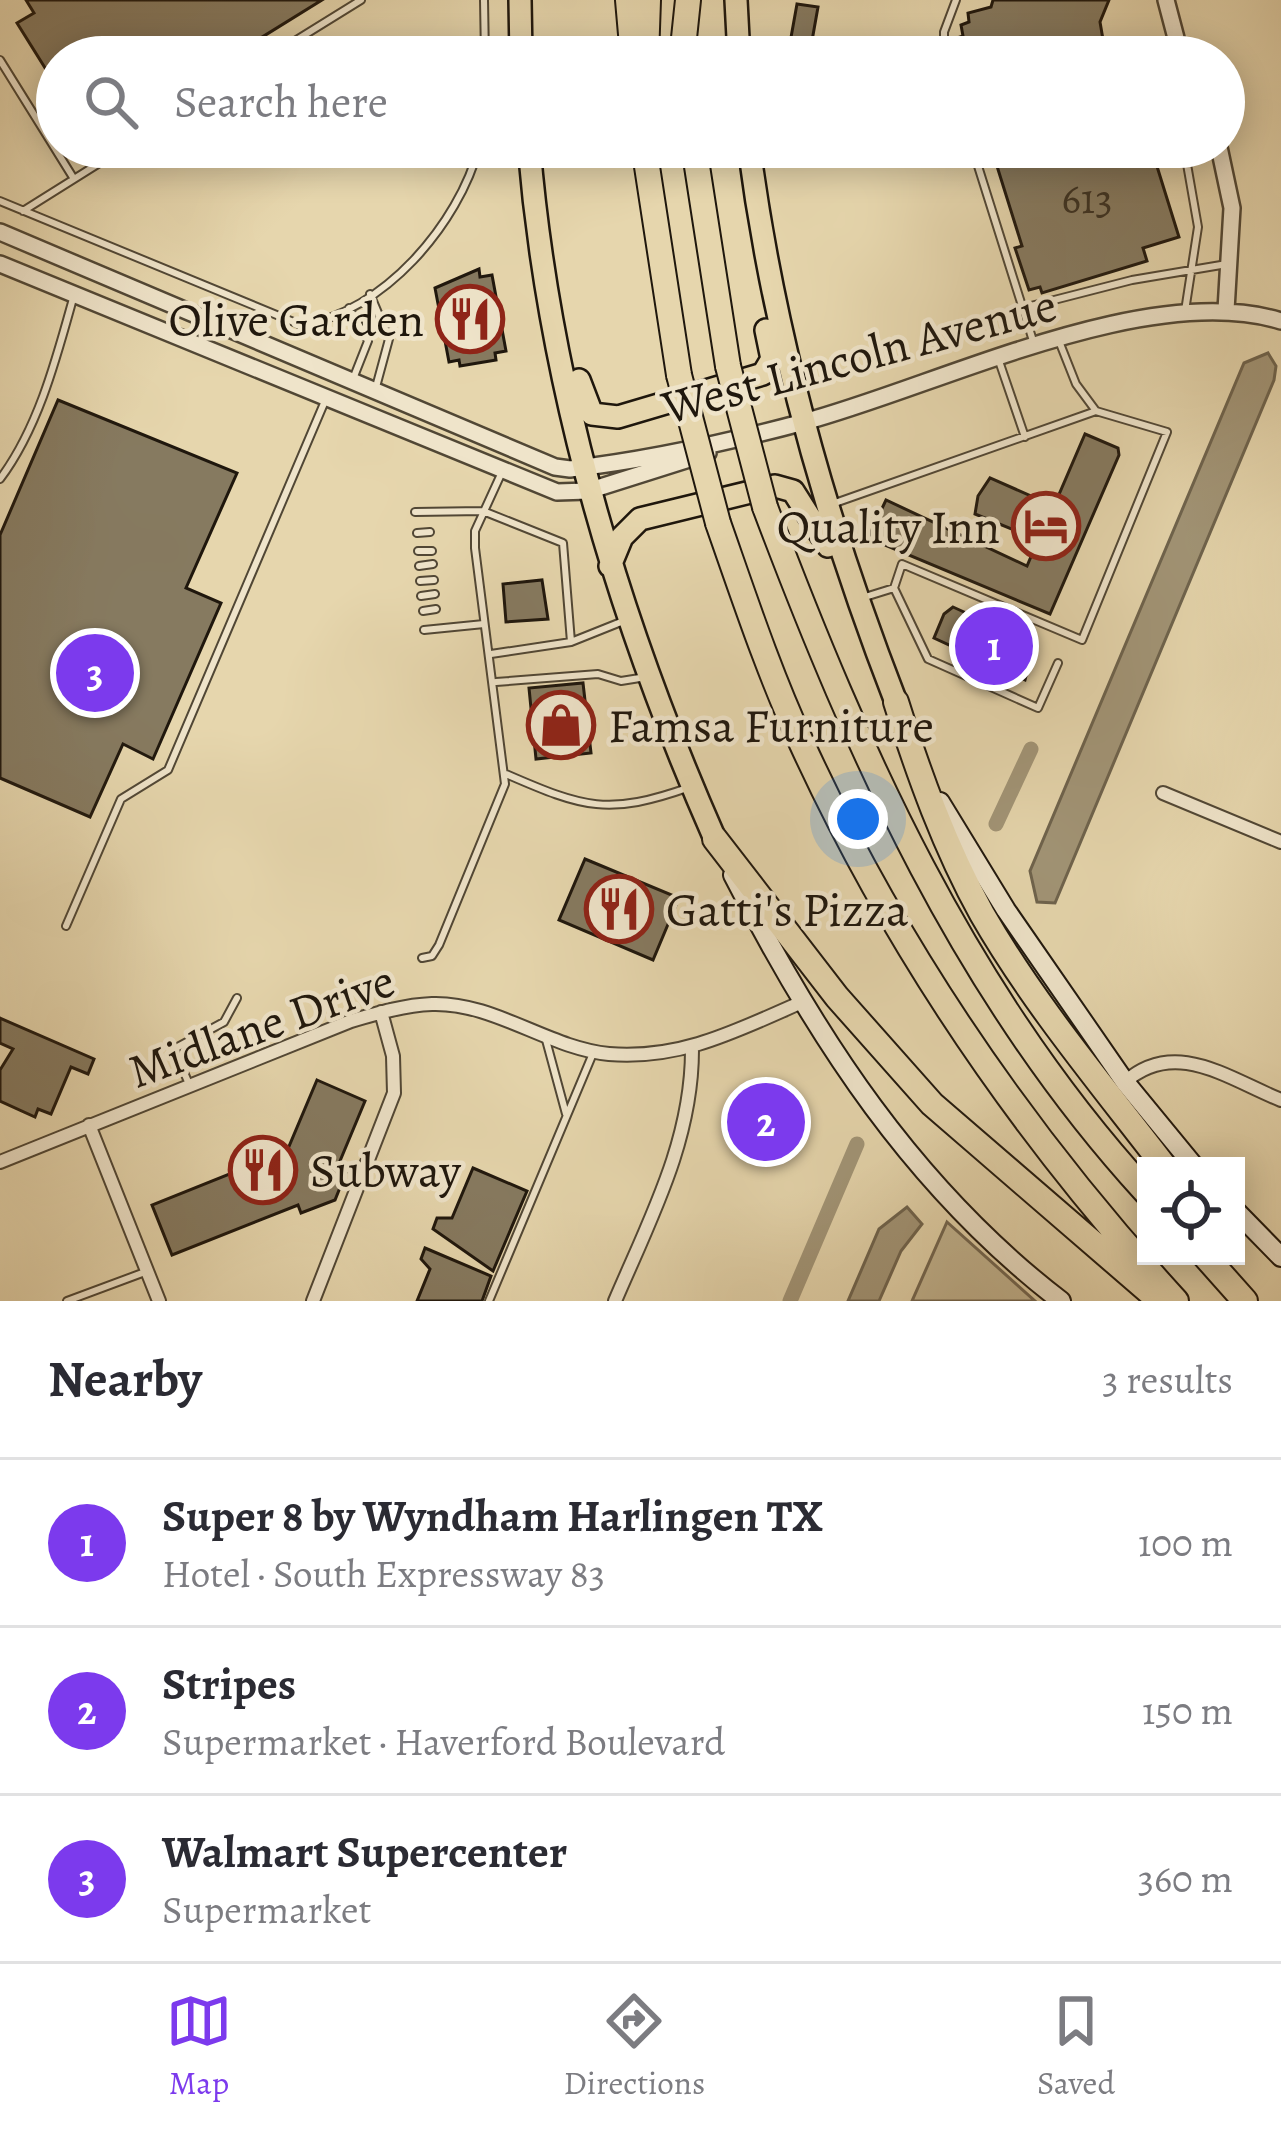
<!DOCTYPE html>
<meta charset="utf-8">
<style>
body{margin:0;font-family:Alegreya,serif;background:#f7f7f7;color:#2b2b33}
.controls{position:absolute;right:36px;bottom:36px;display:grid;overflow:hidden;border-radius:0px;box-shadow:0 6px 30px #0003}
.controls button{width:108px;height:108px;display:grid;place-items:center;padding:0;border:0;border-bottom:3px solid #e1e1e2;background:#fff;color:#2b2b33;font:60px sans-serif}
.you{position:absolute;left:858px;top:819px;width:42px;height:42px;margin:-30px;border:9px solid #fff;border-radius:50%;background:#1a73e8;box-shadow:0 0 0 18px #1a73e833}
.badge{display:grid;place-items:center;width:78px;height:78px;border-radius:50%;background:#7c3aed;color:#fff;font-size:39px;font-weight:700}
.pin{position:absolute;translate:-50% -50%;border:6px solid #fff;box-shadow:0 3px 12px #0006}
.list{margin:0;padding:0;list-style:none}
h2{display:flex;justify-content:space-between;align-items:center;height:156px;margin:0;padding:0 48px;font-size:51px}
h2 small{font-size:39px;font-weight:400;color:#7c7c81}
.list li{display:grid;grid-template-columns:78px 1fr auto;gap:36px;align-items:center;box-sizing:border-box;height:168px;padding:0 48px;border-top:3px solid #e1e1e2}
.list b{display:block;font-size:45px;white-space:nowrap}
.list p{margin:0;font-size:39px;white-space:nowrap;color:#7c7c81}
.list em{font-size:39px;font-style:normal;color:#7c7c81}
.icon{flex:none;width:66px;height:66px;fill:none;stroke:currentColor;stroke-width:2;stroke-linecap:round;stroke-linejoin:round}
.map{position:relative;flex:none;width:1281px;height:1301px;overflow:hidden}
.search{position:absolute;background:#fff;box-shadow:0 6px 30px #0003;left:36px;right:36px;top:36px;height:132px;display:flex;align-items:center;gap:30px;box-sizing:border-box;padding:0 42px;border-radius:66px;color:#7c7c81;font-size:45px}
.sheet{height:660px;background:#fff}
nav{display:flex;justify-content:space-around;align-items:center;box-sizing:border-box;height:168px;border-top:3px solid #e1e1e2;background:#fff;font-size:33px;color:#7c7c81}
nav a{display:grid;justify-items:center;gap:6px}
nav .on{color:#7c3aed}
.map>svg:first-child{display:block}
</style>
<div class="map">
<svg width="1281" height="1301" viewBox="0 0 1281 1301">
<rect width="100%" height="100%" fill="#e6d6ad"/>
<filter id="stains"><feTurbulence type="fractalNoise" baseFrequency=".00167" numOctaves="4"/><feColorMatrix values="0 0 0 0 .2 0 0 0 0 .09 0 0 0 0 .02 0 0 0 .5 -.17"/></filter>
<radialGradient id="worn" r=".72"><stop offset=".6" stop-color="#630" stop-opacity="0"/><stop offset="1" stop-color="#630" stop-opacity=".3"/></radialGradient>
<path fill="#c4b692" stroke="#726650" stroke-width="3" d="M947,1222l88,79h-123z"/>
<path fill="#a29577" stroke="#6e634d" stroke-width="3" d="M1268,353l8,13 -2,14 -219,523 -18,-1 -7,-31 214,-508z
M907,1207l15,17 -21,27 -22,50h-31l31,-72z"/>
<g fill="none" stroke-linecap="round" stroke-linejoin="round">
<path stroke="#a29577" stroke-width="15" d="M996,824l35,-75
M790,1301l67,-157"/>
</g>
<path fill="#867a60" stroke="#1f170d" stroke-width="3" d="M26,0h296l-92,57h-173v30l-40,-64 17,-10z
M993,0h116l-9,22 6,35h-144l-5,-19 6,-2 -2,-11 8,-3 -1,-9 23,-6z
M797,4l21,3 -8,45 -22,2z
M991,147h186v6l-22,7 24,77 -36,11 4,13 -105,32 -2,-6 -11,3 -14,-42 7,-2z
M479,269l1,8 12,-2 14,76 -11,2 1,7 -36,6 -1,-6 -10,2 -14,-74z
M58,400l179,73 -51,115 35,15 -68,156 -30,-15 -33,73 -90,-39v-243z
M1085,434l33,14 1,7 -69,159 -182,-76 18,-38 141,66 11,-26 -63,-26 3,-18 12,-18 64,28z
M542,580l6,39 -42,3 -3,-38z
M953,607l81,37 -9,36 -91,-42 10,-24z
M583,683l8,70 -55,6 -7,-71z
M585,859l94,39 -26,62 -94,-40z
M0,1018l94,41 -6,15 -17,-7 -20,47 -13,-5 -3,8 -35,-16v-31l13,-21 -13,-6z
M317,1080l48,21 -25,60 9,4 -14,35 -34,13 -3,-8 -126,50 -20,-50 135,-54z
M758,1096l33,18 -12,31 -38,-15z
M473,1168l54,23 -34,80 -60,-42 4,-11h15z
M425,1248l66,28 -9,25h-65l13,-32 -9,-10z"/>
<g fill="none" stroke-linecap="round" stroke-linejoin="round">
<g stroke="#514735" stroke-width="10">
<path id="service" d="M484,0l1,57
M269,57l92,-57
M944,57v-25l12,-32
M0,60l74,119
M972,147l62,197
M1184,147l14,80 -13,84
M0,201l301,124c82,-12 158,-101 178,-178
M23,211l102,-64
M370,294l19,45 -13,48
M349,308l19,33 -15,38
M1023,308l109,-28 95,-16
M999,361l26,76
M0,479c39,-52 57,-123 74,-184
M835,503l261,-92 -20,-27 -17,-43
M415,512l68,-1 80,32 8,99
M417,533l13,-1
M418,551h14
M419,566l14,-2
M420,581l14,-1
M894,588l8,-24 180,76 85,-208 -71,-21
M421,596l14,-2
M865,597l29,-9 34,71 110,49 20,-45
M423,611l13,-2
M424,630l60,-6
M491,654l80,-12 55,-22
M496,682l102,-8 23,7 25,-4
M506,774c78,34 102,42 184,13
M66,926l55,-127 47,-29 157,-369
M422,958l10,-2 7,-11 66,-161 -30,-236v-17l27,-59
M546,1040l20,74
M189,1084l-15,-35 50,-27 13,-24
M67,1301l78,-29
M489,1301l105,-250"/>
</g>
<g stroke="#514735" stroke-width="16">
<path id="minor" d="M1163,793l118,49
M1125,1082c50,-44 102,-4 156,18
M89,1125l70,176
M0,1162l351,-141c27,-8 54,-16 81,-17 62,-2 116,44 177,50 72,6 129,-24 193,-52
M313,1301l81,-208 -1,-37 -12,-44
M615,1301c35,-82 77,-160 77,-251"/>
</g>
<g stroke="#514735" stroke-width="20">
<path id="tertiary" d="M1166,0l15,57
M1219,147l13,61 -6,102
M0,232l555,235 15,2c77,-9 159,-27 234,-47 134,-36 343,-142 477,-101
M0,264l557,228 31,-1 120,-38"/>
</g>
<g stroke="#1f170d" stroke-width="22">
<path id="secondary" d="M940,802l66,108 119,172 69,84
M733,875c84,164 181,313 328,426
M1236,1211l45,46"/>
</g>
<g stroke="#1f170d" stroke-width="26">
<path id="primary" d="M520,0l1,57
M736,0l3,57
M529,147c20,240 89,472 186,692
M749,147c25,192 77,375 147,555
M579,380l13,34 26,3 145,-43 9,-15 -6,-29
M610,566l12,-29 18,-18 135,-33 18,5 35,55"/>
</g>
<g stroke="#1f170d" stroke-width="28">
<path id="motorway" d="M628,0l5,57
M646,57l2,-57
M682,57l6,-57
M644,147l35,228
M694,147l34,219
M765,507c93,247 200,487 381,685
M718,523c26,74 51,150 84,221 94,205 222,391 374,557
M896,702c23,73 49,145 86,212 51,89 120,171 182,252
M715,839l122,158 95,107 220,190
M1205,1256l40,45"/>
</g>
<use href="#service" stroke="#efe4ca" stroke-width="6"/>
<use href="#minor" stroke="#efe4ca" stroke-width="12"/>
<use href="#tertiary" stroke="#efe4ca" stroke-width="15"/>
<use href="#secondary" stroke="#efe4ca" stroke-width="18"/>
<use href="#primary" stroke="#e6d6ad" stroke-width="21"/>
<use href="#motorway" stroke="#e6d6ad" stroke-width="24"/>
<g stroke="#1f170d" stroke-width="28" stroke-linecap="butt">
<path id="motorway-bridge" d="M728,366l37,141
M679,375l39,148"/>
</g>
<use href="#motorway-bridge" stroke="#e6d6ad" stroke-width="24"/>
</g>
<defs>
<g id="restaurant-ring" transform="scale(3.45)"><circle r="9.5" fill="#efe4ca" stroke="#8f2418" stroke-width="1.5"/><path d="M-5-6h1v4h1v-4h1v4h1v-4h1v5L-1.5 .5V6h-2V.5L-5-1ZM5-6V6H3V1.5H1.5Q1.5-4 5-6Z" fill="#8f2418"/></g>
<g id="hotel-ring" transform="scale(3.45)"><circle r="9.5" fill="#efe4ca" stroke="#8f2418" stroke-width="1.5"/><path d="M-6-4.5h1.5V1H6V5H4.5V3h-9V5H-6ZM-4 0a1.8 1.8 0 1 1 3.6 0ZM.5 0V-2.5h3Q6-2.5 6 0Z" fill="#8f2418"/></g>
<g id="shop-ring" transform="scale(3.45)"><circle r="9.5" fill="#efe4ca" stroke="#8f2418" stroke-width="1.5"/><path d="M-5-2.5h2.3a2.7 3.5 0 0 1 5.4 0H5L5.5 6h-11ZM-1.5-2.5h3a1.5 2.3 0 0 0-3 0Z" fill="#8f2418"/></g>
</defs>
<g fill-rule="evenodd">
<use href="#restaurant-ring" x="470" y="319"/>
<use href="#hotel-ring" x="1046" y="526"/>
<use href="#shop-ring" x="561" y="725"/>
<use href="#restaurant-ring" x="619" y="909"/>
<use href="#restaurant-ring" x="263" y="1170"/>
</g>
<g text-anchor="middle" stroke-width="9" stroke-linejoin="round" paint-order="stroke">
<g font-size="42" fill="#393022">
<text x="1087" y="213">613</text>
</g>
<g font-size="48" fill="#1f170d" stroke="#efe4ca" text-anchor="start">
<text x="424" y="336" text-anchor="end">Olive Garden</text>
<text x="1000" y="543" text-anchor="end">Quality Inn</text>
<text x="608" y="742">Famsa Furniture</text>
<text x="666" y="926">Gatti's Pizza</text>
<text x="310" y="1187">Subway</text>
</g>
<g font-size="48" fill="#1f170d" stroke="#efe4ca">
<text transform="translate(859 355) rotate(-15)" y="17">West Lincoln Avenue</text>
<text transform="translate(261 1025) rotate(-20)" y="17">Midlane Drive</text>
</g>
</g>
<rect width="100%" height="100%" filter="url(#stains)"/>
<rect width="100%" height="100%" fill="url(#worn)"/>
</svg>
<div class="controls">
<button><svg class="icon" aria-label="locate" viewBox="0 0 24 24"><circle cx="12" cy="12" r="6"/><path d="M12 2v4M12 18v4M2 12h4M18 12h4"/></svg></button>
</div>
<div class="you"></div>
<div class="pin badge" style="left:994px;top:646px">1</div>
<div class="pin badge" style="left:766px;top:1122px">2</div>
<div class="pin badge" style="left:95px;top:673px">3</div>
<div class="search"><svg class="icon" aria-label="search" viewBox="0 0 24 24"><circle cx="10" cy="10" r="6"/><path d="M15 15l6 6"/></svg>Search here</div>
</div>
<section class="sheet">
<h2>Nearby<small>3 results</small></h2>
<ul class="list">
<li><span class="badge">1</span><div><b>Super 8 by Wyndham Harlingen TX</b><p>Hotel · South Expressway 83</p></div><em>100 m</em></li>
<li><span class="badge">2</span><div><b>Stripes</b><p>Supermarket · Haverford Boulevard</p></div><em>150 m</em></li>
<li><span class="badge">3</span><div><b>Walmart Supercenter</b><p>Supermarket</p></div><em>360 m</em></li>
</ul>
</section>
<nav>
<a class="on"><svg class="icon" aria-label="map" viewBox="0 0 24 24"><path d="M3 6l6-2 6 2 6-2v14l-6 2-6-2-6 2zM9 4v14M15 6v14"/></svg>Map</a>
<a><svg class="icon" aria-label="directions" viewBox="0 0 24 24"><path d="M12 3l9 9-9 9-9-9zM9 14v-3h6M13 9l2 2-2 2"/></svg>Directions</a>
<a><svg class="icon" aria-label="saved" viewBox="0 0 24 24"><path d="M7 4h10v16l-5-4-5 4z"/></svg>Saved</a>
</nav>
